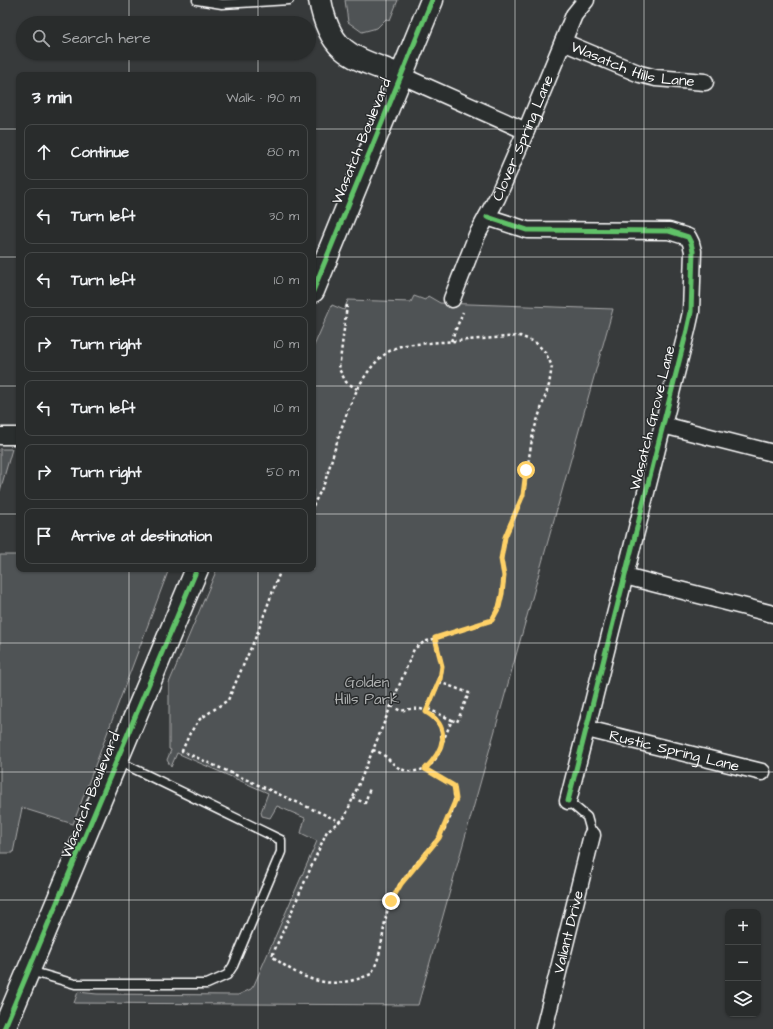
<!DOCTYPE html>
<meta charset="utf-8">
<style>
body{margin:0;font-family:"Architects Daughter",sans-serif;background:#313434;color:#f1f3f6}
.controls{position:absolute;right:12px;bottom:12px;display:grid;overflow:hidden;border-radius:8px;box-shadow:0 1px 3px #0004}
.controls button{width:36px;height:36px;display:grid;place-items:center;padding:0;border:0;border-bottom:1px solid #454848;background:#292c2c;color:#f1f3f6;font:20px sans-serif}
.stop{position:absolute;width:12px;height:12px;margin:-9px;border:3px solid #ffd166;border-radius:50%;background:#fff}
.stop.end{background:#ffd166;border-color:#fff;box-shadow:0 1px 4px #0008}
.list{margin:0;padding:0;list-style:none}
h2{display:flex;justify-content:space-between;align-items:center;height:52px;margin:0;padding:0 16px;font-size:17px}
h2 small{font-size:13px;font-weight:400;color:#a5a7a9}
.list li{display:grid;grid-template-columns:26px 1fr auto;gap:12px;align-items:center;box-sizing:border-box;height:56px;margin:0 8px 8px;padding:0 8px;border:1px solid #454848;border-radius:8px}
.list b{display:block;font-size:15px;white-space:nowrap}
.list em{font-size:13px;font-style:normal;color:#a5a7a9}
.icon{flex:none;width:22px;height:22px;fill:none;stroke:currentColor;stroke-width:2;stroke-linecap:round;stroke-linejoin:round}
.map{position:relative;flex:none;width:773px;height:1029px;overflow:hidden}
.search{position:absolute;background:#292c2c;box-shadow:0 1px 3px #0004;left:16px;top:16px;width:300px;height:44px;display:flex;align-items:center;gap:10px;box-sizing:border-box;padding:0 14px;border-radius:22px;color:#a5a7a9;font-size:15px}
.panel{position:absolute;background:#292c2c;box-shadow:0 1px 3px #0004;left:16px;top:72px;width:300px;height:500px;border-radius:8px}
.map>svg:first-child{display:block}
</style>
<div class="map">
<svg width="773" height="1029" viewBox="0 0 773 1029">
<rect width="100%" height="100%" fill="#373a3b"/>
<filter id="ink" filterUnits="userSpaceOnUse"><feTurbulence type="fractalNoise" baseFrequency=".025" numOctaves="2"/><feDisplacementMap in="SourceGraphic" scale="8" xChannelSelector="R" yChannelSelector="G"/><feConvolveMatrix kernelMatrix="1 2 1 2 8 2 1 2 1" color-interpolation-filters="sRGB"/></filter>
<g filter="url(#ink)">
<path fill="#505354" stroke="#a8a9aa" d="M345,0h53l-8,20 -4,-1 -9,9 -15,4 -14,-10z
M414,296l11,4 3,-4 12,7 173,6 -195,696 -344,-2 4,-11 19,2 141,1 13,-6 3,-4 63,-144 -16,-8 4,-15 -28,-12 -7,12 -8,-2 -1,-4 7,-19 -91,-40 -6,14 -4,-7 4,-10 -2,-1v-66l48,-114h96v-221l19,-43 12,5 4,-10 63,2z
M0,449h12l-12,42z
M0,555h19v14h150l-96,255 -51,-16 -9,45h-13z"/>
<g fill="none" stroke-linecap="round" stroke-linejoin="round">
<g stroke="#fff" stroke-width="11">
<path id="lane" d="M197,0l25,4 67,-4
M568,801l19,16 5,18
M30,971l45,13h132l20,-9 6,-9 48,-114v-12l-163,-79"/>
</g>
<g stroke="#fff" stroke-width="19">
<g id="street">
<path id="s1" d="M563,42l77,32 16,4 49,4"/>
<path d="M400,75l126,56"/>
<path d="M487,217l40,13 142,1 19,6 3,6 2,8 -2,61 -4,18 -119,471"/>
<path id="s2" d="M452,299l25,-64 20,-37 29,-67 48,-116 12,-15"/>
<path d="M663,425l110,28"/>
<path d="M0,436h19"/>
<path d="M625,576l148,38"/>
<path id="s3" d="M587,729l175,43"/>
<path id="s4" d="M544,1029l48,-194"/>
</g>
</g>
<g stroke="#fff" stroke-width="25">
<path id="secondary" d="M320,0c10,55 33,57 80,75"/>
</g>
<g stroke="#fff" stroke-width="25">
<path id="primary" d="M313,291l119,-291
M4,1029l193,-460"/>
</g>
<path stroke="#fff" stroke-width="2.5" stroke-dasharray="3 3" stroke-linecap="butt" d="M347,305l-8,64 7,13 11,7
M451,341l12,-29
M313,506c4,-9 10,-18 13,-28 13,-39 29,-118 75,-132 4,-1 10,-2 15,-2l104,-8 15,6 10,10 7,14 -3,19 -16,48 -10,62 -18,42 -4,22 3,17 -2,18 -3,13 -7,13 -68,22 -10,7 -41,101c18,5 17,18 35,21 45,5 47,-77 -7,-60l-10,-5
M281,569l-24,65 -29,66 -28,19 -10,14 -8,18 157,70
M439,682l30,11 -12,29 -5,-2 -9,21
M428,709l24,11
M426,712l14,-33 2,-13 -7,-28
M373,750l-28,67 -18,14 -55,125c32,26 60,35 99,18 14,-23 10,-50 20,-74 17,-40 70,-65 63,-114l-29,-17
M353,798l12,5 5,-15"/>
<use href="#lane" stroke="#2a2d2e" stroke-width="8"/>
<use href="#street" stroke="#2a2d2e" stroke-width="16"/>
<use href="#secondary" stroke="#2a2d2e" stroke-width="22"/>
<use href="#primary" stroke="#2a2d2e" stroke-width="22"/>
<g stroke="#2a2d2e" stroke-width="8">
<path id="cycleway" d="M487,217l40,13 142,1 19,6 3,6 2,8 -2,61 -4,18 -119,471
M313,291l119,-291
M4,1029l193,-460"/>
</g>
<use href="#cycleway" stroke="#61c268" stroke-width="5"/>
</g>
</g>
<g fill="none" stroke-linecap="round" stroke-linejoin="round" filter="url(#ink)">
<path stroke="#ffd166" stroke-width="5" d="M391,901l10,-17 38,-46 17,-39 -2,-13 -29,-17c18,-18 28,-41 1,-57l14,-33 2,-13 -7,-28 57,-18 7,-13 3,-13 2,-18 -3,-17 4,-22 18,-42 3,-25"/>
</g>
<path fill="none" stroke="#fff" stroke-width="1" stroke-opacity="0.55" d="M129,0v23M258,0v23M386,0v1029M515,0v1029M644,0v1029M129,53v22M258,53v22M0,129h19M313,129h460M0,257h19M313,257h460M0,386h19M313,386h460M0,514h19M313,514h460M129,569v460M258,569v460M0,643h773M0,772h773M0,900h773"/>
<g text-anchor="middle" stroke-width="3" stroke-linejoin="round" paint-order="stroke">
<g font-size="15" fill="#fff" stroke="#2a2d2e">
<text dy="5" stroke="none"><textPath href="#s1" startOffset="74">Wasatch Hills Lane</textPath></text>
<text dy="5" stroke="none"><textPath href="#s2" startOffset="176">Clover Spring Lane</textPath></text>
<text transform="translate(361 141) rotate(-68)" y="5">Wasatch Boulevard</text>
<text transform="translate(652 418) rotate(-76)" y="5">Wasatch Grove Lane</text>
<text dy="5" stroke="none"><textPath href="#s3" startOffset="90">Rustic Spring Lane</textPath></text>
<text transform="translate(90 795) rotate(-68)" y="5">Wasatch Boulevard</text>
<text dy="5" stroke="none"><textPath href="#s4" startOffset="100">Valiant Drive</textPath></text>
</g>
<g font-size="15" fill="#b0b2b2" stroke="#2a2d2e">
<text x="367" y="687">Golden<tspan x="367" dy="17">Hills Park</tspan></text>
</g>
</g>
</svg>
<div class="controls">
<button>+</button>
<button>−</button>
<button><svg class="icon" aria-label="layers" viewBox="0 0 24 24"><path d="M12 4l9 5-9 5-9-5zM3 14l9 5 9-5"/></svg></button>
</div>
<div class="stop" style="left:526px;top:470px"></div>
<div class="stop end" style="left:391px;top:901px"></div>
<div class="search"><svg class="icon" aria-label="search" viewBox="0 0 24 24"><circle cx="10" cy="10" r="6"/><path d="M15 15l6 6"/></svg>Search here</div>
<section class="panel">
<h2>3 min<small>Walk · 190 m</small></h2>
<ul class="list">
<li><svg class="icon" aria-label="ahead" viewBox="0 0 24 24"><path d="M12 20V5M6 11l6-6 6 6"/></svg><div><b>Continue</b></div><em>80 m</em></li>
<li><svg class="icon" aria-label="left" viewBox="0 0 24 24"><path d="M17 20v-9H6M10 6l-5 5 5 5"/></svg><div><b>Turn left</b></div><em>30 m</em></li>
<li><svg class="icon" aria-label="left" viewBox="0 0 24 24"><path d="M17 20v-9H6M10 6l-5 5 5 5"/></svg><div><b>Turn left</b></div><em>10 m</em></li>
<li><svg class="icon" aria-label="right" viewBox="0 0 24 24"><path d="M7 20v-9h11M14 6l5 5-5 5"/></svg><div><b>Turn right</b></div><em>10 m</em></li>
<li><svg class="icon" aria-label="left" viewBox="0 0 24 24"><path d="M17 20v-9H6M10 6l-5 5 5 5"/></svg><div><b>Turn left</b></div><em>10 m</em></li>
<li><svg class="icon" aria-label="right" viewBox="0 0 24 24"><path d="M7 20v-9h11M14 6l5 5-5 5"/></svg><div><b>Turn right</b></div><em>50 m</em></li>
<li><svg class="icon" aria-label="arrive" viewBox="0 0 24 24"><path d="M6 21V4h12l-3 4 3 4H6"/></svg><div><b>Arrive at destination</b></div></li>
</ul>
</section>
</div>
